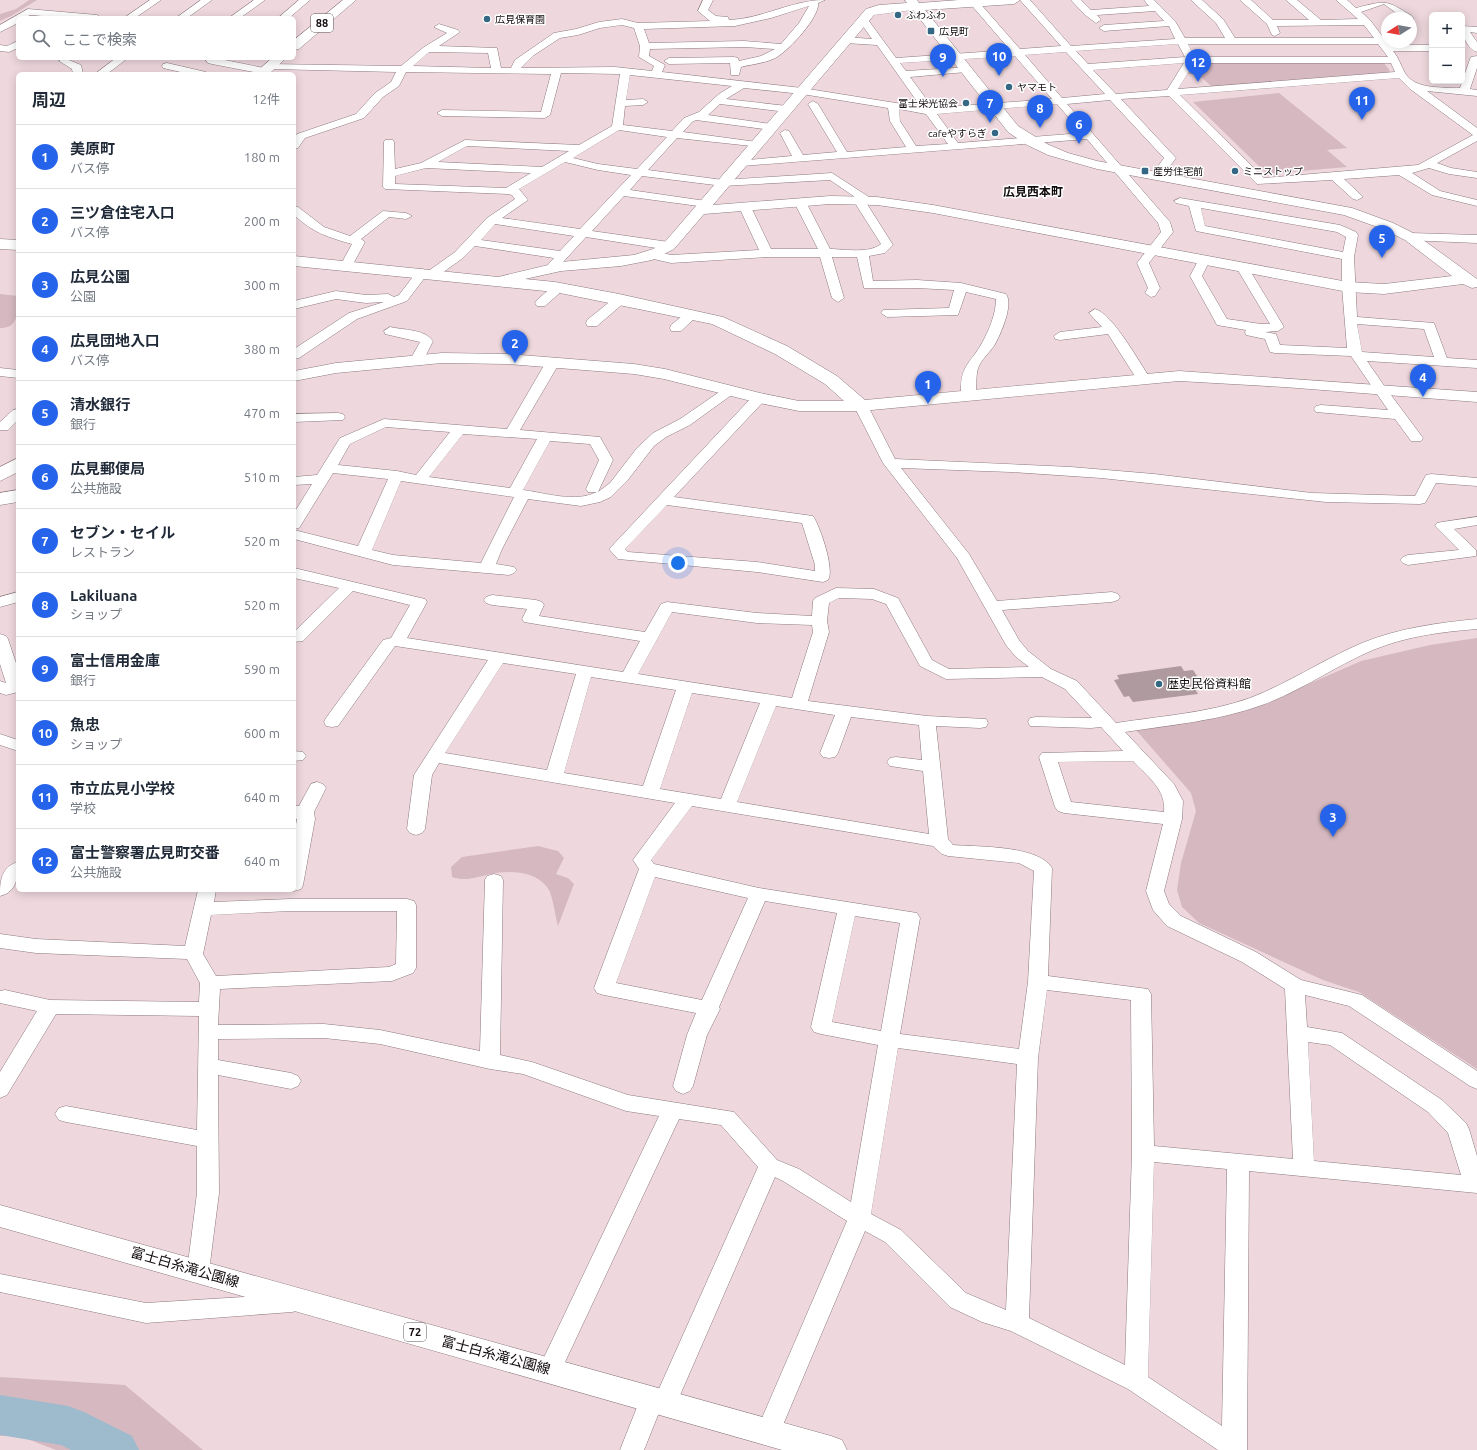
<!DOCTYPE html>
<html lang="ja">
<meta charset="utf-8">
<style>
body{margin:0;font-family:Ubuntu,"Noto Sans JP",sans-serif;background:#f2f2f3;color:#1f2937}
.controls{position:absolute;right:12px;top:12px;display:grid;overflow:hidden;border-radius:6px;box-shadow:0 2px 10px #0003}
.controls button{width:36px;height:36px;display:grid;place-items:center;padding:0;border:0;border-bottom:1px solid #e0e1e3;background:#fff;color:#1f2937;font:20px sans-serif}
.compass{position:absolute;left:1381px;top:12px;width:36px;height:36px;border-radius:50%;background:#fff;box-shadow:0 2px 10px #0003;rotate:259deg}
.you{position:absolute;left:678px;top:563px;width:14px;height:14px;margin:-10px;border:3px solid #fff;border-radius:50%;background:#1a73e8;box-shadow:0 0 0 6px #1a73e833}
.badge{display:grid;place-items:center;width:26px;height:26px;border-radius:50%;background:#2563eb;color:#fff;font-size:13px;font-weight:700}
.pin{position:absolute;translate:-50% -33px;filter:drop-shadow(0 1px 2px #0008)}
.pin::after{content:'';position:absolute;top:21px;width:14px;height:12px;background:inherit;clip-path:polygon(0 0,100% 0,50% 100%)}
.list{margin:0;padding:0;list-style:none}
h2{display:flex;justify-content:space-between;align-items:center;height:52px;margin:0;padding:0 16px;font-size:17px}
h2 small{font-size:13px;font-weight:400;color:#747a83}
.list li{display:grid;grid-template-columns:26px 1fr auto;gap:12px;align-items:center;box-sizing:border-box;height:64px;padding:0 16px;border-top:1px solid #e0e1e3}
.list b{display:block;font-size:15px;white-space:nowrap}
.list p{margin:0;font-size:13px;white-space:nowrap;color:#747a83}
.list em{font-size:13px;font-style:normal;color:#747a83}
.icon{flex:none;width:22px;height:22px;fill:none;stroke:currentColor;stroke-width:2;stroke-linecap:round;stroke-linejoin:round}
.map{position:relative;flex:none;width:1477px;height:1450px;overflow:hidden}
.search{position:absolute;background:#fff;box-shadow:0 2px 10px #0003;left:16px;top:16px;width:280px;height:44px;display:flex;align-items:center;gap:10px;box-sizing:border-box;padding:0 14px;border-radius:6px;color:#747a83;font-size:15px}
.panel{position:absolute;background:#fff;box-shadow:0 2px 10px #0003;left:16px;top:72px;width:280px;height:820px;border-radius:6px}
.map>svg:first-child{display:block}
</style>
<div class="map">
<svg width="1477" height="1450" viewBox="0 0 1477 1450">
<rect width="100%" height="100%" fill="#eed8de"/>
<path fill="#d6b8c0" d="M29,0h8l-26,16 -11,5v-7l16,-5z
M1195,63h189l6,8 -2,3 -176,13 -14,-13h-10z
M1279,93l68,55 -20,2 20,17 -80,7 -74,-72z
M0,294l18,2c0,14 1,33 -18,32z
M1477,638v431l-118,-77 -36,-12 -124,-57 -17,-16 -5,-17 4,-27 15,-52 -5,-18 -55,-63 124,-25 101,-44 69,-16z
M538,846l20,5 6,7 -8,16 12,4 6,6 -16,42c-3,-10 -5,-32 -11,-39 -12,-16 -38,-17 -56,-13 -15,3 -24,8 -39,3l-1,-10 11,-10z
M0,1377l125,8 78,65h-147l-39,-15 -17,1z"/>
<g fill="none" stroke-linecap="round" stroke-linejoin="round">
<path fill="#9dbbcd" fill-rule="evenodd" d="M0,1395l68,11 16,6 48,24 7,14h-68l-10,-5 -61,-10z"/>
</g>
<path fill="#ae9a9f" d="M1181,666l3,5 9,-1 12,18 -10,1 3,5 -65,8 -4,-6 -5,1 -10,-17 5,-1 -2,-4z"/>
<g fill="none" stroke-linecap="round" stroke-linejoin="round">
<g stroke="#8c797e" stroke-width="1">
<path id="street" d="M150,0h11l-26,18h-11z
M201,0h11l-25,18h-11z
M254,0h11l-25,18h-11z
M299,0h11l-21,18h-11z
M703,0h10l-5,10 8,6 12,1 1,3c33,-1 62,-20 96,-20l-7,3c2,14 -29,47 -41,54 -10,6 -24,7 -36,10l-2,8h-8l-1,-12 -61,1 -5,-3 5,-3 65,-1 4,1 1,3 22,-5 14,-7 -31,-2 -94,2 -1,7 16,9 -3,7 140,16 119,19 -44,-62 -32,-2 -5,-3 5,-3 27,2 -14,-20 2,-2h6l30,41 114,-8 -43,-50h10l43,49 41,-3 -41,-46h10l41,46 104,-7 -6,-13 -65,5 -5,-3 5,-3 60,-4 -9,-10 -58,4 4,5 -5,3 -11,-8 -14,-15h10l10,10 58,-4 -5,-6h10l21,21 10,17h40l-9,-15 -25,-23h11l21,19 12,19h139l-10,-13 -87,1 3,7 -5,3 -3,-1 -5,-11 -27,-24h11l22,20h36l-23,-20h11l24,20 37,-1 -22,-19h11l9,8c31,-8 30,-8 56,8l2,2 -2,2 -1,-2h-8l-19,-14 -23,8 9,8 19,25h43v6h-39c6,7 8,15 12,22 10,17 38,14 55,15l10,-29 1,-2 6,-1v12l-7,21 7,1v6l-50,-5 50,37v13l-40,22 14,5 26,4v6l-28,-4 -20,-6 -17,5 28,18 37,9v6l-45,-11 -33,-20 -55,4 19,18 -6,3 -4,-1 -21,-19 -75,4 -88,-88 -48,3 55,59 -15,20h-8l-2,-2 13,-18 -54,-58 -43,4 103,118 3,10 -24,31 11,25 -5,8 -4,1 -6,-4 3,-5 -11,-25 24,-31 -3,-9 -71,-84 -345,27 -4,-1 -2,-2 2,-2 54,-5 -12,-23 5,-3 4,1 14,24 34,-3 -29,-48 5,-3 5,3 29,48 59,-5 -16,-26 -2,-13 -86,-14 -58,-6 -18,11 61,7 5,3 -5,3 -67,-8 -12,11 63,9 5,3 -5,3 -75,-10 -4,2 -9,10 74,10 5,3 -1,2 -84,-9 -29,32 75,10 109,-7 40,26 2,2 -2,2 -5,1 26,41 -8,8 -16,3 4,25 44,-1 44,3 45,11c8,11 -6,42 -12,52 -5,7 -12,13 -15,20 -5,10 0,25 -6,33h-10c-2,-4 -2,-7 -2,-12 0,-22 12,-27 21,-44 7,-13 14,-29 14,-44l-30,-7 -8,23 -71,2 -6,-4 2,-3 66,-2 5,-18 -37,-2h-53l-7,-31h-25l12,41 -6,4 -6,-4 -12,-41h-53l-96,6 -22,-5 -2,-3 6,-4 18,4 88,-5 -20,-43 6,-3 6,3 20,42h47l-24,-47 6,-3 6,3 24,47c14,0 39,5 51,-5l-28,-44 2,-3 -25,-17 -107,6 -81,-10 -12,14 76,11 6,3 -6,3 -82,-11 -32,35 77,11 6,4 -2,3 -4,1 -83,-13 -32,35 -4,1 -6,-4 10,-11 -79,-12 -12,12 -28,20 -4,1 -5,-3 -19,25 -50,18 -58,39 -5,1v-10l55,-36 35,-11 -18,1 -30,-4 -42,10v-8l42,-10 30,4 22,-1 6,3 5,-2 19,-25 4,-1 5,3 28,-20 32,-34 28,-19 -3,-4 -4,-1 -123,-5 -2,-2 1,-45 1,-2h8l1,2 1,27 26,-6 44,-23 114,5 33,-19 8,-52 -59,-1 -11,42 -5,3 -103,-2 -5,-3 5,-3 99,2 10,-38 -145,-2 -7,14 -16,11 -19,21 -59,20 -7,10 -4,1v-11l3,-4 59,-20 19,-21 16,-11 5,-10 -125,-3 -4,-1 -1,-2 1,-2 134,2 23,-19 23,-14 -13,-6 5,-3 19,6 2,2 -21,14 58,2 4,20h10l4,-8 39,-27 22,-4 23,-7 23,-3 16,4 72,-2 -12,-10zM809,6l-10,17 -18,21 -37,-3 -95,2 -5,-14 91,-3 36,-8zM622,25l12,3 6,18 -1,11 15,9 -2,5 -37,-4 -94,1 13,-13 26,-17 18,-3 22,-7zM1178,44l7,13 -97,7 -12,-13zM1188,44h190l10,13h-194zM429,52l59,1 3,15 -78,-2zM1066,52l39,42 -43,4 -37,-43zM1015,56l37,43 -119,9 -23,-31 56,-5 5,-3 -1,-2 -64,4 -6,-8zM1184,63l-17,27 -51,4 -23,-24zM1194,63h197l4,9 -217,17zM630,75l102,11 -13,8 -20,18 -15,6 -12,13 -49,-6 2,-19 18,-1 5,-3 -5,-3 -17,1zM1399,78l11,11 63,46 -55,30 -154,13 -84,-83zM1057,104l25,29 -124,10 -21,-29zM899,109l27,5 22,30 -32,2 -16,-25zM619,130l48,7 -30,32 -39,-5 -25,-6zM467,146l102,5 -27,16 -104,-5zM565,162l33,8 33,5 -51,54 -78,-11 26,-18 -9,-11zM426,168l105,5 -25,15 -111,-4v-8zM495,224l79,12 -14,15 -79,-11z
M28,9l69,6 5,3h-34l-38,-3 -5,3h-7v5l-18,9v-7z
M1462,26l15,1v6l-7,-1 7,10v10c-10,-3 -15,-17 -15,-26z
M18,41v7l-9,4 -9,-1v-6l7,1z
M64,58l17,7 2,9h-10l-1,-5 -13,-8z
M116,58h12l-21,16h-12z
M204,58h11l49,10 5,3 -5,3 -52,-10 -4,-1z
M167,63l39,9 1,2h-18l-26,-6 -1,-2 1,-2z
M1180,198l160,27 16,7 2,3 -4,22 3,60 77,6 13,35 30,2v8l-110,-7 18,26 38,51 -2,3h-10l-16,-22 -79,-7 -2,-3 2,-3 5,-1 67,5 -37,-54 -76,-3 -5,-1 -5,-13 -19,-4 -1,-3 1,-2 -29,-5 -27,-49 10,-19h8l2,3 -8,16 25,43 34,5h9l-34,-57 2,-3h8l38,63 -6,4 -13,1 11,2 4,11 67,3 -5,-61v-28l-146,-28 -7,-25 -13,-3 -2,-2zM1201,208l136,24 9,5 -3,15 -138,-26zM1357,324l67,5 10,28 -72,-5z
M294,206l4,1 26,20 26,9 33,-25 23,2 6,3 -6,3 -17,-2 -28,22 4,3 -13,24 -6,4 -6,-4 12,-22c-25,-7 -38,-11 -58,-29z
M1410,233l67,2v8l-71,-3 -2,-3 2,-3z
M558,284l4,1 2,3 -2,3 -17,15h-8l-2,-3 2,-3 17,-15z
M621,295l4,1 2,3 -2,3 -28,24h-10l-1,-3 1,-3 30,-24z
M1095,309c18,5 44,53 55,69l-2,3h-10l-30,-47 -48,6 -5,-1 -1,-3 6,-4 42,-5 -13,-14z
M691,311l4,1 2,3 -2,3 -14,13h-10l-1,-3 1,-3 16,-13z
M390,327c13,3 35,2 43,14l-11,22h-10l-2,-3 10,-18 -35,-8 -1,-3z
M553,358l5,1 2,3 -40,68 80,7 13,23 -15,32 12,-9 27,-35 16,-15 27,-14 45,-31h10l2,3 -47,34 -24,12 -12,9 -27,35 -16,16 -11,5 -19,4 -53,-7 -26,50 -6,15 18,3 3,3 -3,3 -5,2 -116,-10 -99,-26v-9l64,16 30,-67 -55,-6 -32,52 -2,3 -5,1v-16l18,-29 -18,1v-8l23,-2 23,-37 44,-19 123,10 39,-67 2,-3zM386,427l64,5 -34,43 -19,-4 -59,-6 12,-21zM463,434l74,5 -27,49 -81,-11zM550,441l40,3 9,16 -13,29 2,3h9c-22,11 -51,1 -74,-2zM401,481l113,16 -33,66 -88,-8 -21,-5z
M0,368l18,2v8l-18,-2z
M759,394l5,1 2,3 -2,3 -90,96 139,19c7,10 22,54 15,64l-5,2 -66,-10 -139,-13 -9,-10 3,-3 142,-151zM667,505l135,18 13,42v6l-58,-9 -129,-10 -3,-3z
M861,402l5,1 2,3 27,53 176,8 83,7 158,19 103,3 11,-21 5,-1 46,4v8l-41,-3 -11,20 -5,1 -94,-2 -225,-24 -90,-6 -110,-4 68,86 28,47 115,-9 6,2 2,3 -2,3 -6,2 -110,8 17,30 9,11 23,18 26,12 39,42c45,-7 92,-10 134,-25 39,-15 74,-39 112,-55 37,-15 75,-20 115,-24v10c-36,3 -70,7 -104,21 -38,16 -72,41 -111,55 -44,16 -92,20 -137,27l49,52 9,17 -1,18 -18,72 5,13 12,12 75,36 45,28 61,15 115,76v18l-7,-3 -121,-80 -44,-11 2,32 35,6 100,67 24,23 3,6 8,27v37l-228,-22 -2,279h-29l-90,-61 -117,-58 -29,-9 -32,-15 -65,-65 -20,-11 -88,208 -9,4 -9,-4 -3,-7 91,-211 -64,-40 -8,-4 -101,232 -9,3 -5,-2 -16,40h-24l23,-58 9,-3 6,2 100,-224 -37,-42 -42,-6 -121,258 -8,3 -8,-3 -4,-7 121,-254 -33,-5 -103,-37 -33,-5 -110,-25 -56,-6 -106,1v21l73,13 7,3 3,5 -3,5 -7,3 -73,-14 1,118 -10,78 -3,6 -8,3 -8,-3 -3,-6 10,-78v-47l-131,-24 -7,-2 -4,-6 4,-6 7,-2 131,24 2,-114 -143,-2 -49,81 -7,3v-26l37,-61 -37,-8v-12l5,-1 45,10 149,2 1,-19 -13,-24 -151,-6 -36,-5v-14l36,5 149,7 13,-56h18l-2,12 76,-3h117l7,2 2,4v63l-3,5 -21,8 -172,8 -2,36 106,-1 56,6 100,21 5,-171 2,-4 7,-2 7,2 2,4 -3,175 32,7 96,33 106,17 43,48 22,9 52,33 27,-157 -57,-11 -7,-2 -3,-5 26,-114 -72,-12 -46,106 1,2 -13,26 -14,51 -3,5 -7,3 -7,-3 -3,-5 14,-51 9,-22 -92,-18 -7,-2 -3,-5 45,-119 -6,-9 42,-57 -236,-40 -7,12 -7,54 -3,4 -6,2 -6,-2 -3,-4 7,-54 74,-115 -93,-14 -57,80 -6,1 -6,-1 -2,-4 2,-4 57,-78 8,-2 19,-33 -57,-14 -50,50 -9,1v-10l45,-44 -45,-10v-10l131,31 2,3 -20,36 216,34 17,-31 -116,-19 -2,-3 5,-10 -35,-4 -6,-2 -2,-3 2,-3 6,-2 44,5 6,2 2,3 -5,11 106,16 16,-28 6,-2 90,11 55,3 1,-15 2,-3 21,-10 38,1 24,9 34,62 17,9 80,-2 -13,-10 -10,-12 -49,-87 -74,-95 -29,-57 2,-3zM839,598l33,1 14,5 34,62 26,13 96,-2 23,12 27,29 -56,-1 -6,1 -2,4 2,4 61,2 10,-1 22,24 -81,2 -3,4 16,50 3,4 6,2 99,11 -17,67 7,19 14,16 75,36 43,27 8,170 -139,-13 -3,-152 -3,-5 -100,-13 4,-108c-14,-23 -74,-21 -99,-23l-5,-6 -12,-113 44,2 6,-1 2,-4 -2,-4 -59,-3 -119,-15 21,-69 -2,-11 2,-18zM672,612l85,11 55,2 1,7 -21,66 -154,-24zM503,663l73,11 -29,96 -102,-17zM591,677l85,13 -33,96 -79,-13zM692,693l68,10 -39,96 -61,-10zM776,706l59,9 -15,38 3,4 6,1 6,-1 3,-4 13,-36 68,8 3,35 -26,-3 -6,1 -3,4 3,4 33,5 6,63 -192,-32zM1133,761c15,16 33,28 31,51l-93,-10 -13,-40zM692,806l241,40 9,8 6,2 71,7 15,8 -6,111 -9,67 -119,-15 20,-116 -3,-5 -158,-25 -105,-24 -3,-4zM655,877l93,21 -46,102 -86,-17zM290,911h107l-1,53 -7,3 -173,9 -13,-22 8,-39zM855,916l45,7 -19,108 -49,-9zM1047,990l84,10 1,153 -7,212 -96,-47 9,-260zM1308,1042l22,3 98,67 20,21 13,42 -147,-14zM898,1048l119,16 -11,246 -40,-17 -65,-63 -30,-16zM1154,1162l73,7 -5,257 -74,-49z
M18,409v11l-10,10h-8v-8l13,-12z
M338,413l5,1 2,3 -2,3 -49,2v-8z
M1477,517v8l-23,4 22,21v6l-68,9 -5,-2 -3,-3 3,-3 5,-2 51,-5 -24,-24 2,-3 5,-1z
M18,592v10l-18,5v-10z
M0,634l6,2 2,3 10,30v23l-12,3 -6,-2v-12l6,2 -6,-19z
M0,734l18,6v11l-18,-6z
M294,751l9,1 3,4 -3,4 -9,1z
M317,782l6,2 3,4 -12,24 1,7 -12,66 -2,4 -7,2 -4,-1h4v-55l3,-16 -3,-1v-12h5l12,-22z
M18,862c0,15 -1,30 -18,34 0,-15 1,-29 18,-34z
M0,1274l146,29 146,-9 8,2 4,7 -4,7 -8,2 -146,11 -146,-31z"/>
</g>
<g stroke="#8c797e" stroke-width="1">
<path id="secondary" d="M905,0h12l2,3 40,-3h61l-6,4 -89,6 93,116 29,18 21,9 29,8 255,47 41,15 22,11 62,45v8l-5,1 -9,-4 -79,10 -36,-2 -415,-79 -56,-8 -47,-1 -126,10 -30,35 -22,11 -31,6 -60,5 -36,8 30,3 64,12 104,23 64,29 50,30 28,24 314,-29 298,21v10l-193,-15 -105,-6 -318,30h-62l-40,-8 -95,-24 -30,-5 -126,-10 -66,-1 -106,10 -42,8v-10l42,-8 106,-10 66,1 126,10 31,5 95,24 39,8h45l-19,-17 -50,-30 -63,-30 -157,-32 -261,-26v-10l204,21 63,-15 73,-7 19,-6 11,-6 202,-234 13,-4 28,-2zM913,10l95,122 19,13 21,10 49,14 247,46 39,14 22,11 47,36 -68,8 -36,-2 -415,-77 -56,-8 -47,-1 -117,9 161,-190z
M0,239l18,1v10l-18,-1z
M18,490v12l-18,3v-12z"/>
</g>
<g stroke="#8c797e" stroke-width="1">
<path id="primary" d="M343,0h13l-57,49 -5,1v-10z
M272,58h14l-17,16h-15z
M18,458v14l-18,9v-14z
M0,1205l831,231 11,4 5,10h-65l-782,-223z"/>
</g>
<use href="#street" fill="#fff" fill-rule="evenodd"/>
<use href="#secondary" fill="#fff" fill-rule="evenodd"/>
<use href="#primary" fill="#fff" fill-rule="evenodd"/>
</g>
<g fill="#336783" stroke="#fff" stroke-width="1.5">
<circle cx="898" cy="15" r="4"/>
<circle cx="487" cy="19" r="4"/>
<rect x="927" y="27" width="8" height="8" rx="2"/>
<circle cx="1009" cy="87" r="4"/>
<circle cx="966" cy="103" r="4"/>
<circle cx="995" cy="133" r="4"/>
<rect x="1141" y="167" width="8" height="8" rx="2"/>
<circle cx="1235" cy="171" r="4"/>
<circle cx="1159" cy="684" r="4"/>
</g>
<g text-anchor="middle" stroke-width="3" stroke-linejoin="round" paint-order="stroke">
<g font-size="10" fill="#130c0e" stroke="#fff" text-anchor="start">
<text x="906" y="19">ふわふわ</text>
<text x="495" y="23">広見保育園</text>
<text x="939" y="35">広見町</text>
<text x="1017" y="91">ヤマモト</text>
<text x="958" y="107" text-anchor="end">富士栄光協会</text>
<text x="987" y="137" text-anchor="end">cafeやすらぎ</text>
<text x="1153" y="175">産労住宅前</text>
<text x="1243" y="175">ミニストップ</text>
</g>
<g fill="#fff" stroke="#5a5556" stroke-width="1">
<rect x="311" y="14" width="22" height="18" rx="3"/>
<rect x="404" y="1323" width="22" height="18" rx="3"/>
</g>
<g font-size="11" font-weight="bold" fill="#130c0e">
<text x="322" y="27">88</text>
<text x="415" y="1336">72</text>
</g>
<g font-size="12" font-weight="bold" fill="#130c0e" stroke="#fff">
<text x="1033" y="196">広見西本町</text>
</g>
<g font-size="12" fill="#130c0e" stroke="#fff" text-anchor="start">
<text x="1167" y="688">歴史民俗資料館</text>
</g>
<g font-size="14" fill="#130c0e" stroke="#fff">
<text transform="translate(185 1267) rotate(16)" y="5">富士白糸滝公園線</text>
<text transform="translate(496 1355) rotate(15)" y="5">富士白糸滝公園線</text>
</g>
</g>
</svg>
<div class="controls">
<button>+</button>
<button>−</button>
</div>
<svg class="compass" viewBox="-18 -18 36 36"><path d="M0-13l5 13h-10z" fill="#e53935"/><path d="M0 13l5-13h-10z" fill="#747a83"/></svg>
<div class="you"></div>
<div class="pin badge" style="left:928px;top:404px">1</div>
<div class="pin badge" style="left:515px;top:363px">2</div>
<div class="pin badge" style="left:1333px;top:837px">3</div>
<div class="pin badge" style="left:1423px;top:397px">4</div>
<div class="pin badge" style="left:1382px;top:258px">5</div>
<div class="pin badge" style="left:1079px;top:144px">6</div>
<div class="pin badge" style="left:990px;top:123px">7</div>
<div class="pin badge" style="left:1040px;top:128px">8</div>
<div class="pin badge" style="left:943px;top:77px">9</div>
<div class="pin badge" style="left:999px;top:76px">10</div>
<div class="pin badge" style="left:1362px;top:120px">11</div>
<div class="pin badge" style="left:1198px;top:82px">12</div>
<div class="search"><svg class="icon" aria-label="search" viewBox="0 0 24 24"><circle cx="10" cy="10" r="6"/><path d="M15 15l6 6"/></svg>ここで検索</div>
<section class="panel">
<h2>周辺<small>12件</small></h2>
<ul class="list">
<li><span class="badge">1</span><div><b>美原町</b><p>バス停</p></div><em>180 m</em></li>
<li><span class="badge">2</span><div><b>三ツ倉住宅入口</b><p>バス停</p></div><em>200 m</em></li>
<li><span class="badge">3</span><div><b>広見公園</b><p>公園</p></div><em>300 m</em></li>
<li><span class="badge">4</span><div><b>広見団地入口</b><p>バス停</p></div><em>380 m</em></li>
<li><span class="badge">5</span><div><b>清水銀行</b><p>銀行</p></div><em>470 m</em></li>
<li><span class="badge">6</span><div><b>広見郵便局</b><p>公共施設</p></div><em>510 m</em></li>
<li><span class="badge">7</span><div><b>セブン・セイル</b><p>レストラン</p></div><em>520 m</em></li>
<li><span class="badge">8</span><div><b>Lakiluana</b><p>ショップ</p></div><em>520 m</em></li>
<li><span class="badge">9</span><div><b>富士信用金庫</b><p>銀行</p></div><em>590 m</em></li>
<li><span class="badge">10</span><div><b>魚忠</b><p>ショップ</p></div><em>600 m</em></li>
<li><span class="badge">11</span><div><b>市立広見小学校</b><p>学校</p></div><em>640 m</em></li>
<li><span class="badge">12</span><div><b>富士警察署広見町交番</b><p>公共施設</p></div><em>640 m</em></li>
</ul>
</section>
</div>
